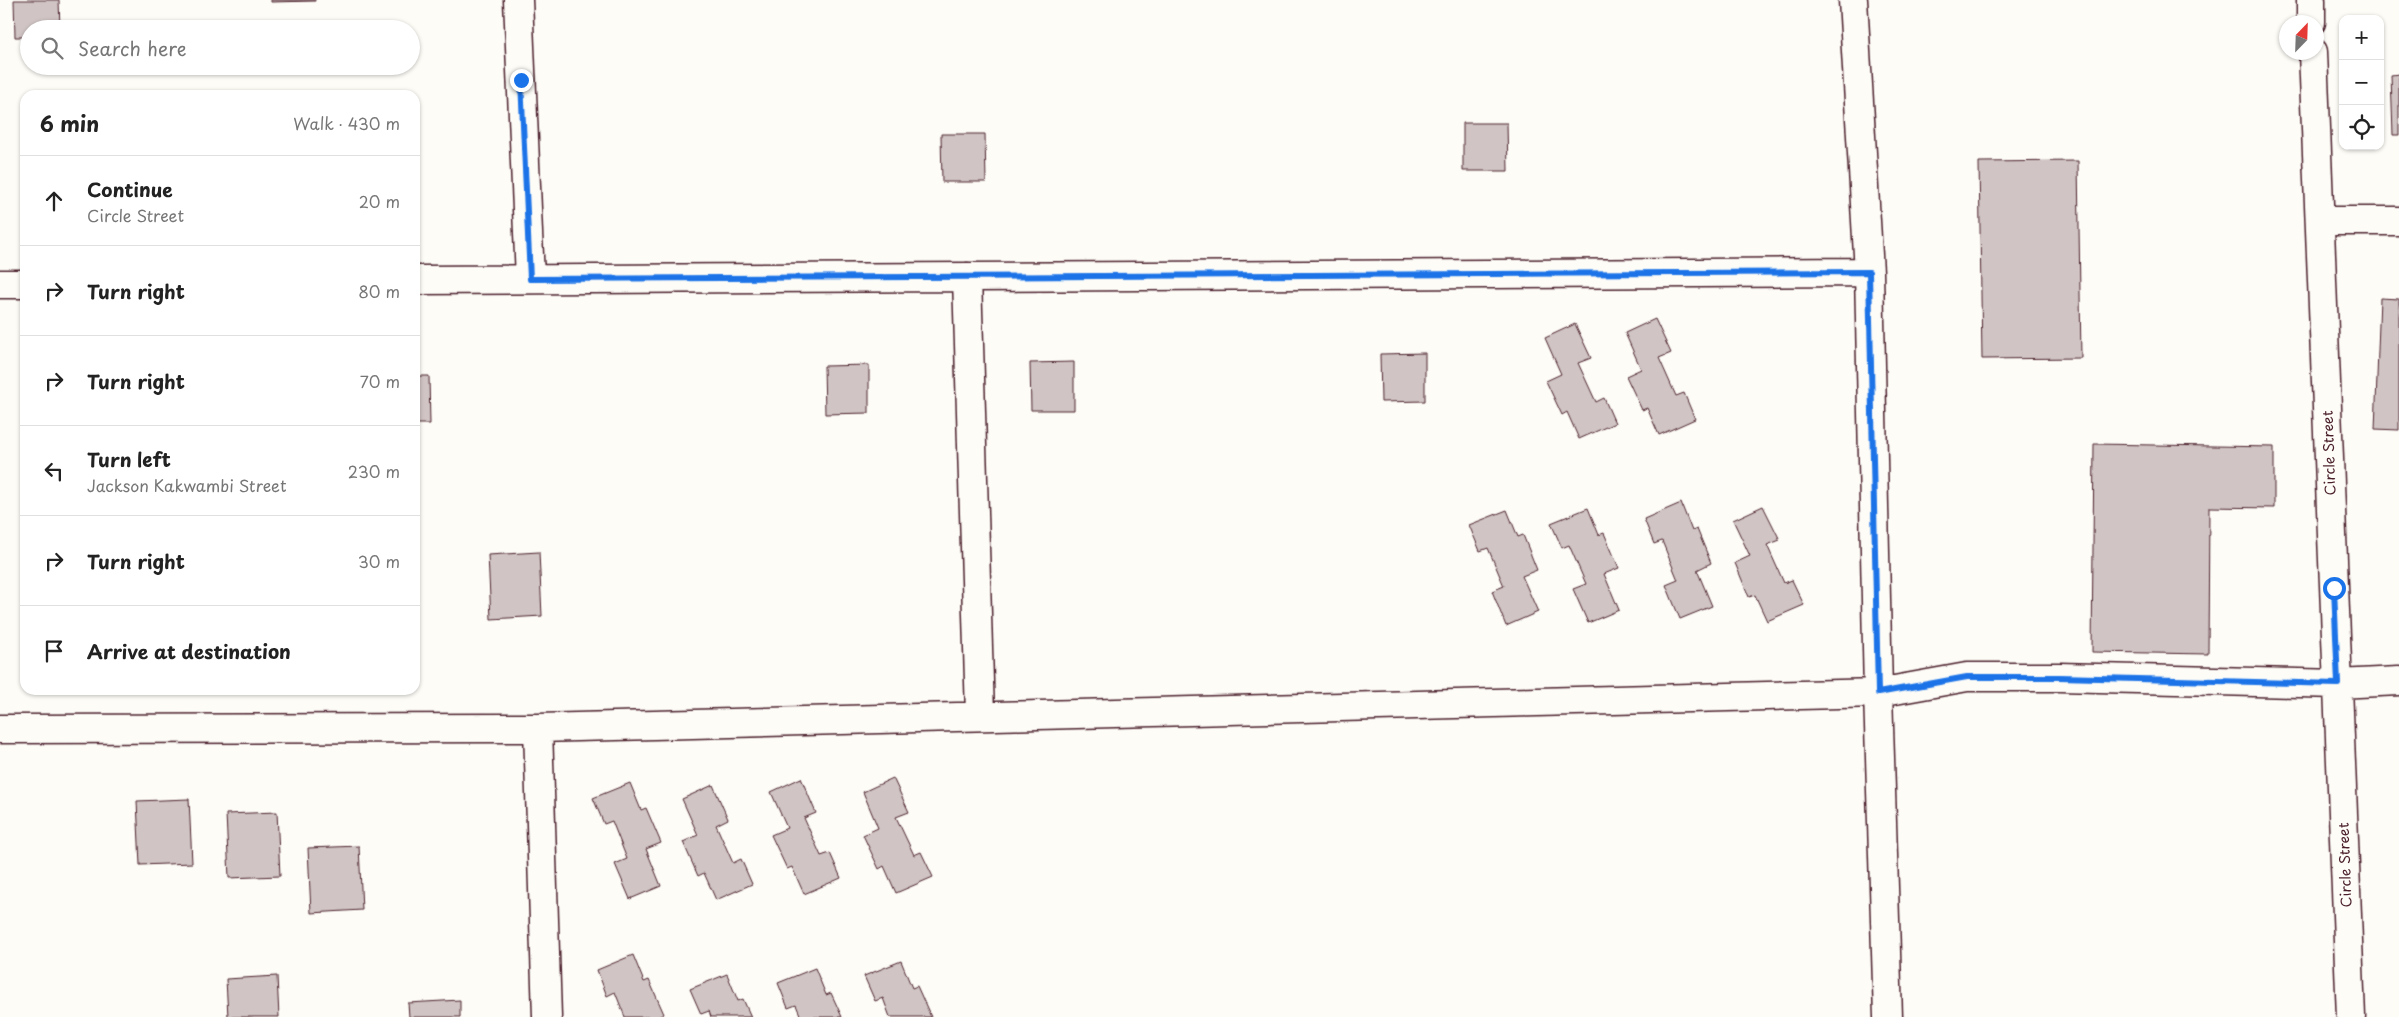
<!DOCTYPE html>
<meta charset="utf-8">
<style>
body{margin:0;font-family:"Playpen Sans",sans-serif;background:#f2f2f2;color:#222}
.controls{position:absolute;right:15px;top:15px;display:grid;overflow:hidden;border-radius:10px;box-shadow:0 1px 4px #0004}
.controls button{width:45px;height:45px;display:grid;place-items:center;padding:0;border:0;border-bottom:1px solid #e0e0e0;background:#fff;color:#222;font:25px sans-serif}
.compass{position:absolute;left:2279px;top:15px;width:45px;height:45px;border-radius:50%;background:#fff;box-shadow:0 1px 4px #0004;rotate:23deg}
.stop{position:absolute;width:15px;height:15px;margin:-11px;border:4px solid #1a73e8;border-radius:50%;background:#fff}
.stop.end{background:#1a73e8;border-color:#fff;box-shadow:0 1px 5px #0008}
.list{margin:0;padding:0;list-style:none}
h2{display:flex;justify-content:space-between;align-items:center;height:65px;margin:0;padding:0 20px;font-size:21px}
h2 small{font-size:16px;font-weight:400;color:#767676}
.list li{display:grid;grid-template-columns:32px 1fr auto;gap:15px;align-items:center;box-sizing:border-box;height:90px;padding:0 20px;border-top:1px solid #e0e0e0}
.list b{display:block;font-size:19px;white-space:nowrap}
.list p{margin:0;font-size:16px;white-space:nowrap;color:#767676}
.list em{font-size:16px;font-style:normal;color:#767676}
.icon{flex:none;width:28px;height:28px;fill:none;stroke:currentColor;stroke-width:2;stroke-linecap:round;stroke-linejoin:round}
.map{position:relative;flex:none;width:2399px;height:1017px;overflow:hidden}
.search{position:absolute;background:#fff;box-shadow:0 1px 4px #0004;left:20px;top:20px;width:400px;height:55px;display:flex;align-items:center;gap:12px;box-sizing:border-box;padding:0 18px;border-radius:28px;color:#767676;font-size:19px}
.panel{position:absolute;background:#fff;box-shadow:0 1px 4px #0004;left:20px;top:90px;width:400px;height:605px;border-radius:15px}
.map>svg:first-child{display:block}
</style>
<div class="map">
<svg width="2399" height="1017" viewBox="0 0 2399 1017">
<rect width="100%" height="100%" fill="#fdfcf7"/>
<filter id="ink" filterUnits="userSpaceOnUse"><feTurbulence type="fractalNoise" baseFrequency=".02" numOctaves="2"/><feDisplacementMap in="SourceGraphic" scale="10" xChannelSelector="R" yChannelSelector="G"/><feConvolveMatrix kernelMatrix="1 2 1 2 8 2 1 2 1" color-interpolation-filters="sRGB"/></filter>
<g filter="url(#ink)">
<path fill="#d0c5c4" stroke="#4a1f2b" d="M14,0h45l1,29h-31v8h-14z
M271,0h44v1l-44,1z
M2399,74v61h-6l-2,-60z
M1463,123h44l1,48h-45z
M941,134h44l1,48h-44z
M2078,161l3,197 -99,1 -3,-197z
M2380,298l19,1v131l-24,-1z
M1655,319l16,34 -12,5 17,38 8,-3 11,26 -36,16 -12,-27 -5,2 -16,-34 15,-7 -16,-36z
M1575,324l16,34 -13,5 18,39 8,-4 11,25 -36,16 -12,-27 -5,3 -16,-34 15,-7 -16,-36z
M1425,353v48l-44,1 -1,-48z
M1074,362v48h-43l-1,-47z
M869,365v48l-44,1 -1,-48z
M415,376h14l1,48h-15z
M2094,444l180,3v61l-65,-1 -1,147 -116,-2z
M1681,503l11,28 5,-2 14,34 -14,7 15,36 -32,13 -14,-34 12,-5 -16,-39 -8,3 -10,-25z
M1763,506l17,34 -13,5 17,38 8,-3 12,25 -37,16 -12,-26 -6,2 -14,-34 15,-7 -17,-36z
M1588,508l11,27 5,-2 15,35 -15,6 15,36 -31,13 -15,-34 13,-5 -17,-39 -7,3 -11,-25z
M1507,510l11,27 5,-2 14,35 -15,6 16,36 -32,14 -14,-35 12,-5 -16,-38 -8,3 -11,-26z
M539,552l3,64 -51,3 -3,-64z
M801,778l15,35 -12,5 17,38 9,-3 11,25 -37,16 -12,-27 -5,2 -16,-34 16,-7 -16,-36z
M893,778l16,34 -13,5 18,38 7,-3 12,25 -37,16 -12,-27 -5,3 -16,-34 15,-7 -15,-36z
M630,783l11,27 5,-2 15,35 -15,6 15,37 -31,13 -15,-35 12,-5 -15,-38 -8,3 -11,-26z
M713,785l15,34 -12,6 17,38 8,-4 11,25 -36,16 -12,-27 -6,3 -15,-34 15,-7 -16,-36z
M189,799l3,64 -52,2 -3,-64z
M277,812l3,64 -51,2 -3,-64z
M359,846l3,64 -51,3 -3,-65z
M633,955l11,27 5,-2 15,34 -6,3h-33l-10,-25 -8,4 -10,-26z
M901,961l11,27 5,-2 14,31h-41l-7,-19 -8,3 -11,-25z
M815,968l11,27 5,-2 11,24h-41l-5,-12 -8,3 -10,-25z
M727,974l11,27 5,-2 8,18h-40l-2,-6 -8,3 -11,-25z
M277,976l2,41h-51l-2,-38z
M460,1000v17h-51l-1,-14z"/>
<g fill="none" stroke-linecap="round" stroke-linejoin="round">
<g stroke="#4a1f2b" stroke-width="31">
<path id="minor" d="M518,0l12,279
M1853,0l16,272 9,421 10,324
M2311,0v22
M2313,52l38,965
M2320,221h79
M967,277l13,438
M415,280l1454,-8
M0,284h25
M538,728l9,289
M0,729l538,-1 1340,-35 89,-16h92l279,7 61,-3"/>
</g>
<use href="#minor" stroke="#fdfcf7" stroke-width="28"/>
</g>
</g>
<g fill="none" stroke-linecap="round" stroke-linejoin="round" filter="url(#ink)">
<path stroke="#1a73e8" stroke-width="6" d="M521,80l9,199 1339,-7 9,421 89,-16h92l279,7 -4,-96"/>
</g>
<g text-anchor="middle" stroke-width="5" stroke-linejoin="round" paint-order="stroke">
<g font-size="14" fill="#4a1f2b" stroke="#fdfcf7">
<text transform="translate(2329 453) rotate(-92)" y="5">Circle Street</text>
<text transform="translate(2345 865) rotate(-92)" y="5">Circle Street</text>
</g>
</g>
</svg>
<div class="controls">
<button>+</button>
<button>−</button>
<button><svg class="icon" aria-label="locate" viewBox="0 0 24 24"><circle cx="12" cy="12" r="6"/><path d="M12 2v4M12 18v4M2 12h4M18 12h4"/></svg></button>
</div>
<svg class="compass" viewBox="-18 -18 36 36"><path d="M0-13l5 13h-10z" fill="#e53935"/><path d="M0 13l5-13h-10z" fill="#767676"/></svg>
<div class="stop" style="left:2334px;top:588px"></div>
<div class="stop end" style="left:521px;top:80px"></div>
<div class="search"><svg class="icon" aria-label="search" viewBox="0 0 24 24"><circle cx="10" cy="10" r="6"/><path d="M15 15l6 6"/></svg>Search here</div>
<section class="panel">
<h2>6 min<small>Walk · 430 m</small></h2>
<ul class="list">
<li><svg class="icon" aria-label="ahead" viewBox="0 0 24 24"><path d="M12 20V5M6 11l6-6 6 6"/></svg><div><b>Continue</b><p>Circle Street</p></div><em>20 m</em></li>
<li><svg class="icon" aria-label="right" viewBox="0 0 24 24"><path d="M7 20v-9h11M14 6l5 5-5 5"/></svg><div><b>Turn right</b></div><em>80 m</em></li>
<li><svg class="icon" aria-label="right" viewBox="0 0 24 24"><path d="M7 20v-9h11M14 6l5 5-5 5"/></svg><div><b>Turn right</b></div><em>70 m</em></li>
<li><svg class="icon" aria-label="left" viewBox="0 0 24 24"><path d="M17 20v-9H6M10 6l-5 5 5 5"/></svg><div><b>Turn left</b><p>Jackson Kakwambi Street</p></div><em>230 m</em></li>
<li><svg class="icon" aria-label="right" viewBox="0 0 24 24"><path d="M7 20v-9h11M14 6l5 5-5 5"/></svg><div><b>Turn right</b></div><em>30 m</em></li>
<li><svg class="icon" aria-label="arrive" viewBox="0 0 24 24"><path d="M6 21V4h12l-3 4 3 4H6"/></svg><div><b>Arrive at destination</b></div></li>
</ul>
</section>
</div>
